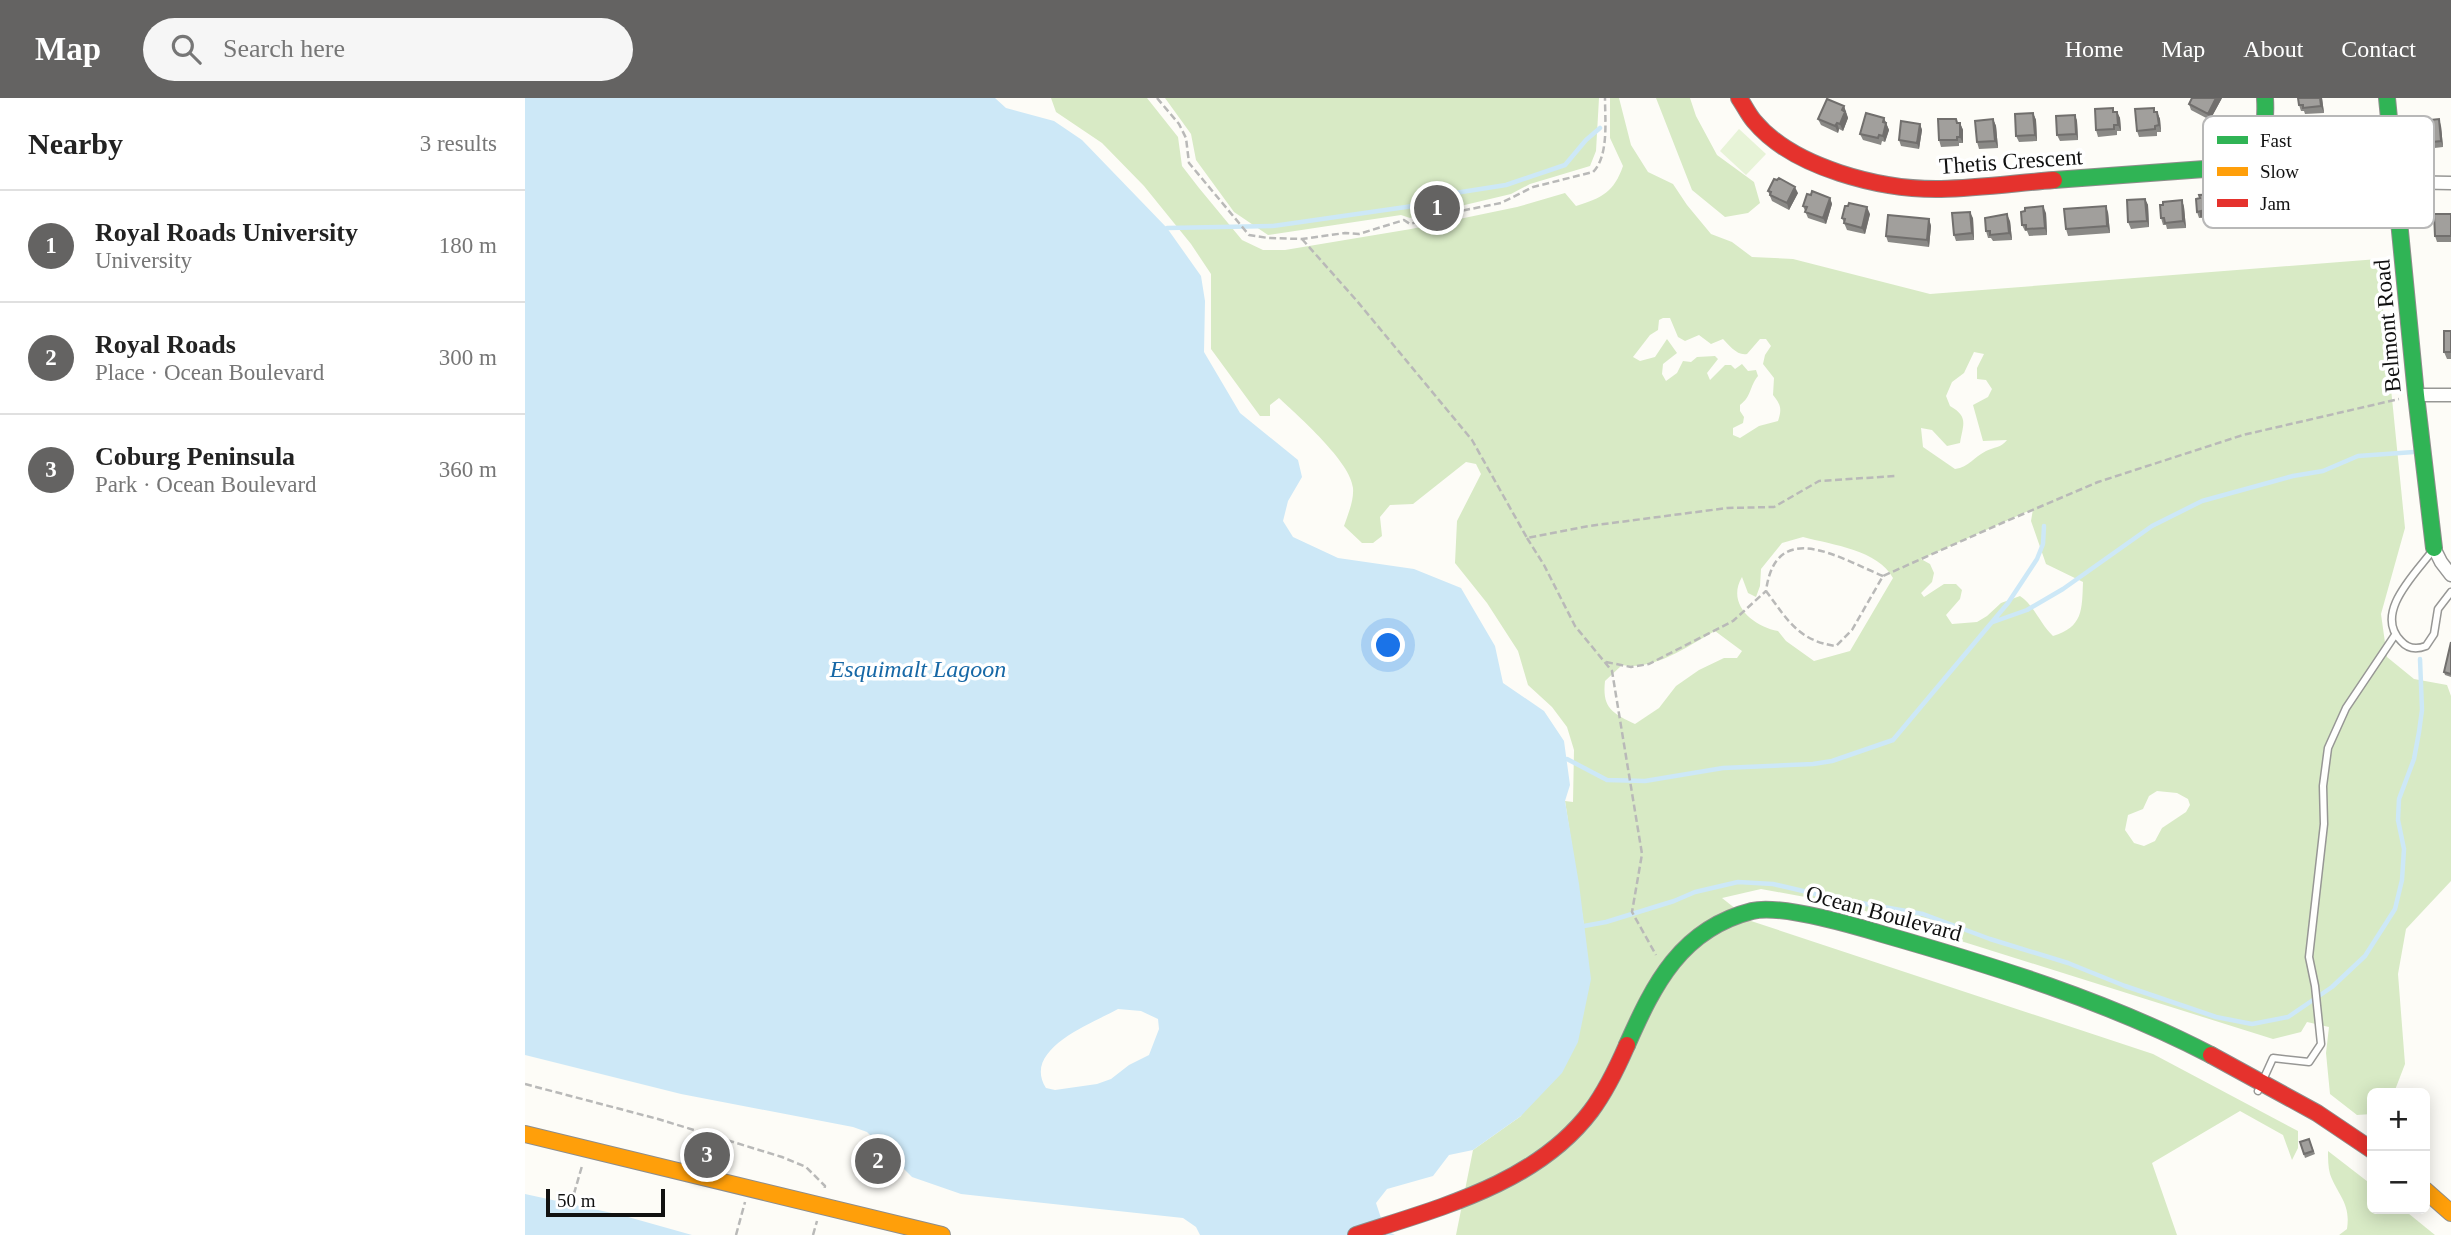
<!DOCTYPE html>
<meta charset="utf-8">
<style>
body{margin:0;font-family:Georgia,serif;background:#f6f6f6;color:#222}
.controls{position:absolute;right:21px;bottom:21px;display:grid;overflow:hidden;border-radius:10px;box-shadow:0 4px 18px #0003}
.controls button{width:63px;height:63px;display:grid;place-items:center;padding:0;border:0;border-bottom:2px solid #e0e0e0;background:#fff;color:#222;font:35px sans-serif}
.scale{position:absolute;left:21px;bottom:18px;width:119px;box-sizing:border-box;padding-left:7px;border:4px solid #111;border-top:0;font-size:19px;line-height:24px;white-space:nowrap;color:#111;-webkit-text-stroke:5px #fff;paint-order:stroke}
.you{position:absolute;left:864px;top:548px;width:24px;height:24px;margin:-18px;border:5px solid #fff;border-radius:50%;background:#1a73e8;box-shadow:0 0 0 10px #1a73e833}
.badge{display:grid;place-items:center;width:46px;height:46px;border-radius:50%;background:#646362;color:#fff;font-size:23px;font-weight:700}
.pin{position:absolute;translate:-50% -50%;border:4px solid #fff;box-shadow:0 2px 7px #0006}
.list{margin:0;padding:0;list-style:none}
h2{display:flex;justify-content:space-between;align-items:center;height:91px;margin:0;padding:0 28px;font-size:30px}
h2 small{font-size:23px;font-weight:400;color:#767676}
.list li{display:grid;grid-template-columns:46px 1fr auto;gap:21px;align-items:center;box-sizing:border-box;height:112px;padding:0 28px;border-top:2px solid #e0e0e0}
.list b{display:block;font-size:26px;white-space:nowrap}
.list p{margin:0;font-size:23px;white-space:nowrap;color:#767676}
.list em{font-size:23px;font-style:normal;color:#767676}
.icon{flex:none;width:38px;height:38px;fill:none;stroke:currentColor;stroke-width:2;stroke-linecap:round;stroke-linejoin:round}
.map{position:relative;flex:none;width:1926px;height:1137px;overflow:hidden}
header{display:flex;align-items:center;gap:42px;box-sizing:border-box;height:98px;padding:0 35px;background:#646362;color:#fff}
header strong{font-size:33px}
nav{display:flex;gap:38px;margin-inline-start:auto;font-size:24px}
.search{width:490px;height:63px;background:#f6f6f6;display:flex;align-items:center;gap:18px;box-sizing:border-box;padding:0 24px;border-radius:38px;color:#767676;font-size:26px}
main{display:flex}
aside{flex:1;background:#fff}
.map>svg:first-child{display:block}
</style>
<header>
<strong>Map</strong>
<div class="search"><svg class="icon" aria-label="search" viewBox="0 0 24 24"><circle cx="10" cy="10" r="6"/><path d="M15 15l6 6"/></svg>Search here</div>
<nav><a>Home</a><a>Map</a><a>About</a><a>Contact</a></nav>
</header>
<main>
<aside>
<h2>Nearby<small>3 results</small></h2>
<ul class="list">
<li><span class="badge">1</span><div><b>Royal Roads University</b><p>University</p></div><em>180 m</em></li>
<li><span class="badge">2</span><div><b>Royal Roads</b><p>Place · Ocean Boulevard</p></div><em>300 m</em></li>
<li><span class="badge">3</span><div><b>Coburg Peninsula</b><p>Park · Ocean Boulevard</p></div><em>360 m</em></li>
</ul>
</aside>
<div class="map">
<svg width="1926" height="1137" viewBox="0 0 1926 1137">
<rect width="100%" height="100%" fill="#fdfcf7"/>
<path fill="#e7f3d7" d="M1214,31l27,25 -20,21 -26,-24z"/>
<path fill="#d8eac5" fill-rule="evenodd" d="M526,0h96l31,39 4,29 17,22 43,52 21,10h22l126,-21 106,-22 48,-14 11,13c26,-8 38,-14 47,-40l-13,-28v-40h9l12,47 17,27 25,12 14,21 24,29 21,8 20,15 41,2 137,35 448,-35 27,269 -24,86 6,43 27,22 33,6 4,11v185l-45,48 -8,45 7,90 -10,26 -3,3h-20v21l-15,1 -27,-21 -4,-41 3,-26 -22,-5 -6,10 -28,7 -430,-135 -82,-15 -39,9 29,23 402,133 145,77v17l-6,12 -9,-25 -43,-24 -88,52 25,72h-721l17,-85 48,-34 63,-190 -19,-125 8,1 1,-52 -7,-23 -15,-20 -24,-22 -10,-34 -31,-48 -32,-40 2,-42 24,-47 -5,-10 -10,-2 -53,42 -23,1 -10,12 2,19 -9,7h-11l-18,-17c4,-12 10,-25 9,-38 -2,-26 -55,-72 -74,-90l-9,7v11h-10l-49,-67v-75l-20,-30 -47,-58 -42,-43 -46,-31zM1138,220h7l8,19 7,4 14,-6 12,9 12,-5c6,6 14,17 24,15l13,-15h6l5,7 -6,9 -2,9 11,14 -1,17c8,10 9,14 5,26l-19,5 -19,12 -7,-3v-7l10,-5 1,-6 -4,-6v-6c12,-9 9,-18 18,-29l-2,-6 -8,1 -6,-7 -7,5 -4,-4h-6l-15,15 -3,-7 11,-14 -3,-3 -18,1 -6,5 -8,-1 -6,12 -11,8 -4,-7 1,-10 14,-11 -10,-14 -12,18 -15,4 -7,-4 17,-22 8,-5 1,-10zM1449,254l10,2 -7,14v11l9,1 6,9 -4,8 -15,8 10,36 24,-1c-6,8 -13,7 -21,11 -12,6 -17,16 -31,18l-32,-22 -2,-19 11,2 15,16 13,-3c3,-19 9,-26 -10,-37l-4,-10 6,-14 12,-9zM1508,411l-2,12 15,43 37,18c-1,28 0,45 -30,54 -13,-12 -19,-31 -33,-40l-19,7 -14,13 -10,6 -25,2 -6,-9 14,-16 2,-9 -6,-6h-12l-20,13 -3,-4 11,-11 2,-9 -4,-9 -9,-5zM1278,439c30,8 75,13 90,41l-43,73 -36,10 -28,-20 -8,-10c-25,-5 -52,-27 -36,-54l6,16 8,4 4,-11 1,-17 21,-26zM1190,533l27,20 -5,7h-13l-25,12 -23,16 -17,22 -24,16c-23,-11 -33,-16 -30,-43l17,-16c32,6 66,-19 93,-34zM1632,693l20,2 11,6 2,6 -4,7 -24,16 -7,13 -11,5 -10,-3 -9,-13 3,-15 15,-6 6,-13z
M640,0h434l-3,53 -6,15 -60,18 -19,10 -101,24 -9,-3 -133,20 -34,-23 -38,-52 -5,-26z
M1131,0h34l6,18 21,39 37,27 6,21 -12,10 -23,4 -33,-27z
M1803,1053l44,34v24h31l32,26h-96l8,-6c4,-26 -9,-33 -17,-55 -2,-7 -2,-16 -2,-23z"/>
<path fill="#cde8f7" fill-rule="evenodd" d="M0,0h470l11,10 48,13 28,19 85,88 34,48 4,25 -1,51 36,61 58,47 4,17 -14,24 -5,20 10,16 45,21 76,11 47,19 34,58 8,37 41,28 20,30 6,44 -5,16 14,83 12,95 -13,63 -16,31 -41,43 -48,34 -24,5 -16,21 -46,13 -11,14 9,27 10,5h-195l-4,-8 -13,-9 -222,-24 -49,-17 -45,-45 -14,-5 -172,-33 -156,-39zM593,911l23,2 17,8 1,10 -10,26 -20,10 -18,14 -14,5 -42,6 -9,-2c-25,-39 47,-65 72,-79z
M0,1096l96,21 71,20h-167z"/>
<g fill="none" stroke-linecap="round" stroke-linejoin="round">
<path stroke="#cde8f7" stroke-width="4.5" d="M642,130l106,-2 154,-22 28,-11 51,-8 59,-20 21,-25 14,-12
M1468,524l34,-12 36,-21 89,-63 50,-25 91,-25 30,-5 35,-15 56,-4
M1042,661l40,21 38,1 78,-13 90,-4 19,-3 61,-21 115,-137 29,-44 6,-15 1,-18
M1059,828l22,-4 68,-21 21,-9 43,-10 35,2 60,14 90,16 67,25 78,24 57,23 91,31 36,7 36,-7 44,-30 33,-31 30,-47 7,-29 2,-31 -6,-29 1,-21 15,-40 5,-27 3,-22 -2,-51"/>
<g stroke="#979795" stroke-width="9">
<path id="lane" d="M1908,452c-17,23 -60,63 -32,91 7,8 15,9 25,5l8,-12 4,-25 13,-17
M1733,993l15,-33 36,4 12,-18 -6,-58 -6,-29 15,-133 -1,-38 5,-38 18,-40 49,-73"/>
</g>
<g stroke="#979795" stroke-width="15">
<path id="street" d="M1871,84l55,1
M1891,297h35
M1909,450l7,14 10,13"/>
</g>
<g stroke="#8e8d8b" stroke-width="18">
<path id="fast" d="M1862,0l29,297 18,153
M1529,82l178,-13c30,-19 35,-35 33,-69
M1102,947c27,-61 54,-116 125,-134 28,-7 100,14 130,23 112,32 225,67 329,121"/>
</g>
<g stroke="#8e8d8b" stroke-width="18">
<path id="slow" d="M0,1036l417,101
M1900,1092l26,23"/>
</g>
<g stroke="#8e8d8b" stroke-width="18">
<path id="jam" d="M1214,0c5,7 9,16 15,23 39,47 127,69 187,68 38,-1 75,-6 113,-9
M1686,957l106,58 55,37
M831,1137c82,-27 180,-51 235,-124 15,-20 26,-43 36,-66"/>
</g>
<path stroke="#b9b9b8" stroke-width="2.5" stroke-dasharray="7 3.5" stroke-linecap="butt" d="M632,0l22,26 7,14 3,25 60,72 19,3 34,1 43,-6 14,1 45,-14 6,4 40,-11 51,-10 32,-16 60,-15c16,-16 12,-52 12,-74
M777,141l55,62 115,139 55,98 62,-12 138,-18 47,-1 45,-26 76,-5
M1002,440l17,27 31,61 37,45 30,183 -10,58 24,43
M1358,478c-44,-18 -107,-59 -117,15 21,28 32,50 70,55l16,-16 31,-54 119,-53 96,-41 145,-47 156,-36
M1081,564l25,5 18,-3 84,-43 33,-30
M0,986l133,35 124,38 24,10 19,19 -1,5
M46,1106l11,-38
M211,1137l9,-33
M288,1137l4,-14"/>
<use href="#lane" stroke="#fffffe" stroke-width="6"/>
<use href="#street" stroke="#fffffe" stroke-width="12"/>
<use href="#fast" stroke="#30b455" stroke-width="16"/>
<use href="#slow" stroke="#ff9f0a" stroke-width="16"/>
<use href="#jam" stroke="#e5322d" stroke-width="16"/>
</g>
<path fill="#8a8986" d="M1697,0l-12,22 -19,-10 -2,-6z
M1797,0l2,15 -19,1 -1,-3h-3l-2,-6z
M1319,8l4,12 -5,13 -4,-2 -1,4 -17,-8 -3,-6z
M1590,14h2l3,6 1,13h-4v4l-19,2 -2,-7z
M1630,14h2l3,7 1,13h-4v4l-18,1 -2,-6z
M1508,15l3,7 1,21 -18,1 -3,-6z
M1550,17l2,6 1,19 -18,1 -3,-6z
M1359,20l5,12 -4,12 -3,-1 -1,4 -18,-5 -3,-6z
M1431,21l2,4h2l3,7v13h-4v3l-18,1 -2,-7z
M1468,21l3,7 2,22 -19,1 -2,-7z
M1395,26l2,6 -3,19 -18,-3 -2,-6z
M1916,28l2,21 -17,2 -3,-6z
M1798,33l2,21 -21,2 -2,-7z
M1793,88l-29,29 -15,-15 -3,-7z
M1243,93l30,2 -9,17 -17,-9z
M1730,98l2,6 1,19 -18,2 -2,-7z
M1305,100l2,6 -6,20 -18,-6 -5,-12z
M1620,101l3,6 1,22 -18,2 -3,-7z
M1657,102l2,7 2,21 -19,1 -1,-4h-3l-2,-7z
M1695,102l2,21 -18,2 -2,-5h-3l-2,-6z
M1583,114l2,21 -42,3 -2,-7z
M1521,115l1,22 -18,1 -2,-5h-2l-3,-6z
M1345,116l-5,20 -18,-4 -5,-12z
M1926,116v28h-14l-2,-6z
M1448,120l1,22 -18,1 -2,-6z
M1404,121l2,7 -2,21 -41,-5 -2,-6z
M1485,123l2,19 -19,1 -2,-3h-3l-2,-7z
M1926,233v28h-4l-3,-7z
M1926,544v35l-6,-2 -1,-3z
M1784,1041l6,15 -10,4 -5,-16z"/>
<path fill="#716f6d" d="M1691,0h6l-12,22 -2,-6z
M1795,0h2l2,15 -3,-7z
M1319,8l4,12 -5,13 -3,-7z
M1592,14l3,6 1,13 -3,-6z
M1632,14l3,7 1,13 -2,-7z
M1508,15l3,7 1,21 -2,-6z
M1550,17l2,6 1,19 -2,-6z
M1359,20l5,12 -4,12 -2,-6v-14z
M1468,21l3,7 2,22 -3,-7z
M1914,21l2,7 2,21 -2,-6z
M1312,25l2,6 -1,4 -3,-7z
M1435,25l3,7v13l-3,-6z
M1395,26l2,6 -3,19 -2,-6z
M1796,26l2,7 2,21 -2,-7z
M1791,81l2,7 -29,29 -3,-7z
M1270,89l3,6 -9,17 -2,-7z
M1693,96l2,6 2,21 -3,-6z
M1730,98l2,6 1,19 -2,-6z
M1305,100l2,6 -6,20 -3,-6z
M1620,101l3,6 1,22 -2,-6z
M1657,102l2,7 2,21 -3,-7z
M1518,108l3,7 1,22 -2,-7z
M1581,108l2,6 2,21 -3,-7z
M1342,109l3,7 -5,20 -3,-6z
M1445,114l3,6 1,22 -2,-7z
M1482,116l3,7 2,19 -3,-7z
M1404,121l2,7 -2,21 -2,-7z"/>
<path fill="#a19f9c" stroke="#716f6d" stroke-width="2" d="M1667,0h24l-8,16 -19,-10z
M1773,0h22l1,8 -18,2v-3h-4z
M1302,1l17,7 -2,4 3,2 -5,12 -3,-1 -2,3 -17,-7z
M1588,10v4h4l1,13h-4v4l-18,1 -1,-21z
M1629,10v4h3l2,13 -4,1v3l-18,2 -2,-22z
M1341,15l18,5 -1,4 3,1 -3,13 -4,-1 -1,3 -18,-4z
M1508,15l2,22 -19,1 -1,-22z
M1550,17l1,19 -19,1 -1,-19z
M1413,21h18l1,4h3v14h-3v3h-18z
M1468,21l2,22 -18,1 -2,-21z
M1914,21l2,22 -18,2 -2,-22z
M1376,23l19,3 -3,19 -18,-3z
M1254,80l16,9 -8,16 -17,-8 1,-3 -3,-1 6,-12 3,1z
M1287,93l18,7 -7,20 -18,-6 2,-5 -4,-1 4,-12 4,1z
M1693,96l1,21 -18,1v-5l-4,1 -1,-13 4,-1 -1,-3z
M1620,101l2,22 -19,1 -1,-22z
M1657,102l1,21 -18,2 -1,-5h-3l-1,-13h3v-3z
M1324,105l18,4 -5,21 -18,-5 1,-4 -3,-1 3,-12h3z
M1518,108l2,22 -19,1v-4h-4l-1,-13 4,-1v-3z
M1581,108l1,20 -41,3 -2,-20z
M1445,114l2,21 -18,2 -2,-22z
M1482,116l2,19 -19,2v-4h-4l-1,-13z
M1909,116h17v22h-16z
M1363,117l41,4 -2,21 -41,-4z
M1919,233h7v21h-7z
M1926,544v32l-7,-2z
M1784,1041l4,12 -9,3 -4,-12z"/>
<g text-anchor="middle" stroke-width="7" stroke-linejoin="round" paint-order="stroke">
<g font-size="23" fill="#111" stroke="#fff">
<text transform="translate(1486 63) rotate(-4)" y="8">Thetis Crescent</text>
<text transform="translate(1862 228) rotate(-95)" y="8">Belmont Road</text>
<text transform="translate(1359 815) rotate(15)" y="8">Ocean Boulevard</text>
</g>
<g font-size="24" font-style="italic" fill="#1768a6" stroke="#fff">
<text x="393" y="579">Esquimalt Lagoon</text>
</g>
</g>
<rect x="1678" y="18" width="231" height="112" rx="10" fill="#fff" stroke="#b8b8b8" stroke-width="2"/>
<rect x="1692" y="38" width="31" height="8" fill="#30b455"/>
<rect x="1692" y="69" width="31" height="9" fill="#ff9f0a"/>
<rect x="1692" y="101" width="31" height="8" fill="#e5322d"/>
<g font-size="19" fill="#111">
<text x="1735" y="49">Fast</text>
<text x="1735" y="80">Slow</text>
<text x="1735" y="112">Jam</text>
</g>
</svg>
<div class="controls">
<button>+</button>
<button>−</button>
</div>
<div class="scale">50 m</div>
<div class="you"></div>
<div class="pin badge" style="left:912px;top:110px">1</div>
<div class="pin badge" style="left:353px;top:1063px">2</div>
<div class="pin badge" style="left:182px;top:1057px">3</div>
</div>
</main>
